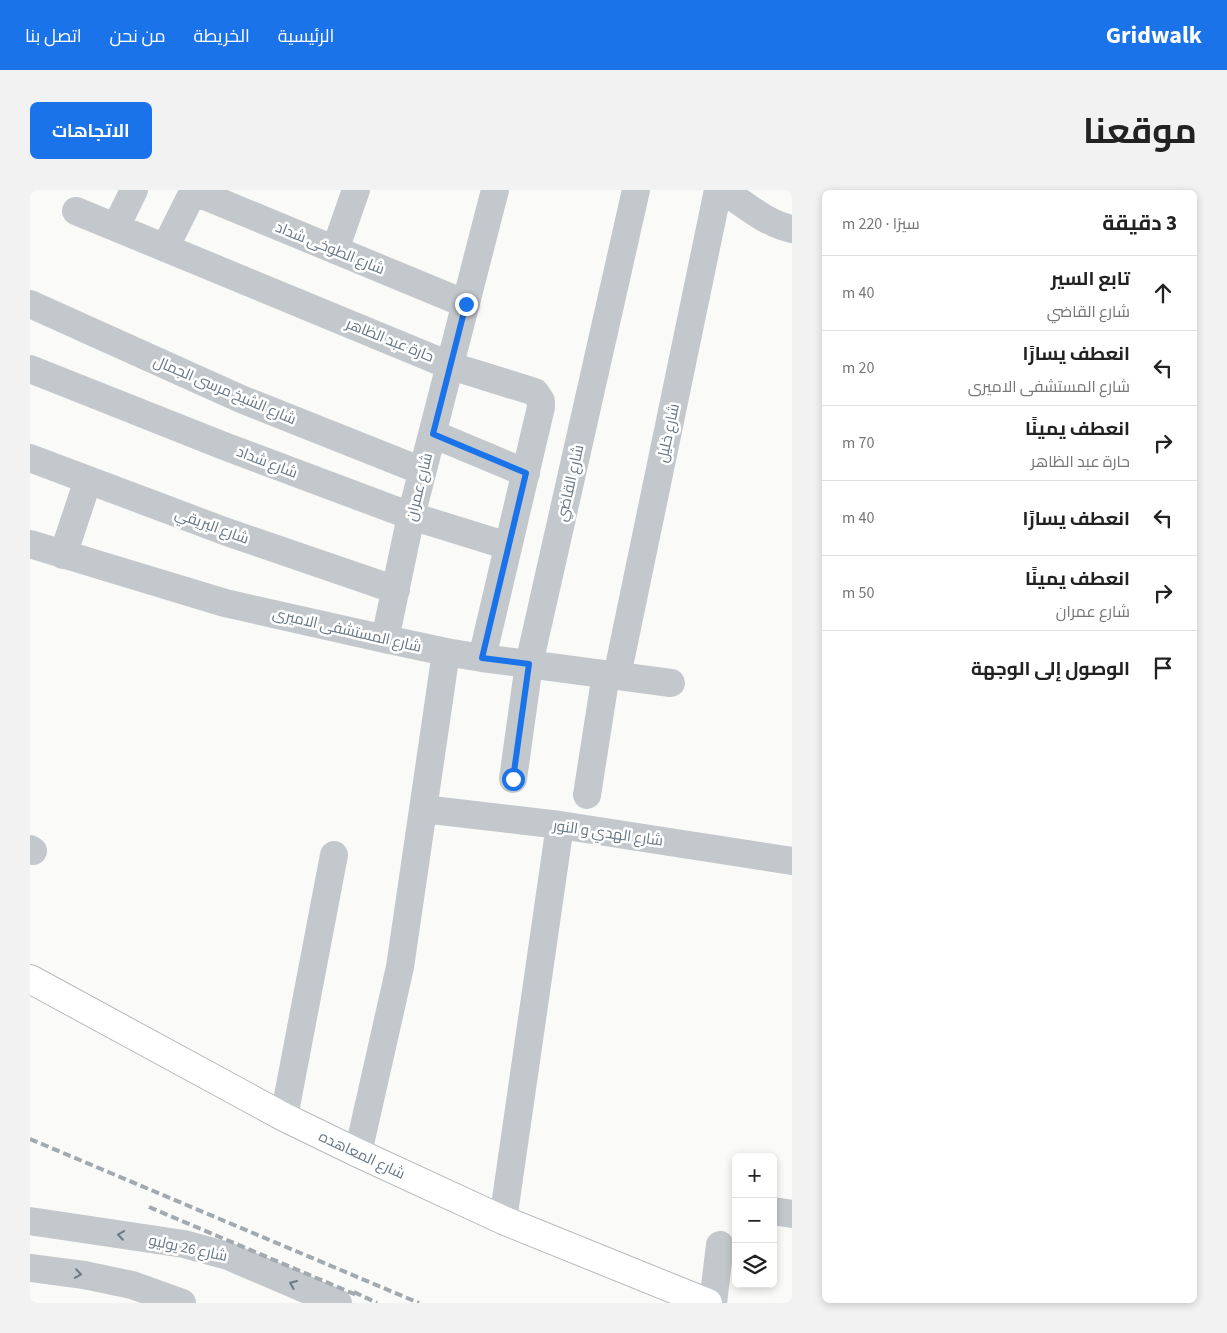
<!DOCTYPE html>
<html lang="ar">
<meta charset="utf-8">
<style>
body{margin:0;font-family:"Source Sans 3",Cairo,sans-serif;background:#f2f2f2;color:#222;direction:rtl}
.controls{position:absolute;right:15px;bottom:15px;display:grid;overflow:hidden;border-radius:8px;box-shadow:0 2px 8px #0003}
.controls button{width:45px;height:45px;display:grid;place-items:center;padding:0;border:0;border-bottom:1px solid #e0e0e0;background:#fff;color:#222;font:25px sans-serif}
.stop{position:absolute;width:15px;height:15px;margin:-11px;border:4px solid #1a73e8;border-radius:50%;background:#fff}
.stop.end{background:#1a73e8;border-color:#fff;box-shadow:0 1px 5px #0008}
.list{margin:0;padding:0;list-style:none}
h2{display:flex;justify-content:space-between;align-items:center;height:65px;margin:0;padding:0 20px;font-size:21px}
h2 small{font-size:16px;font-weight:400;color:#767676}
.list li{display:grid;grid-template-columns:32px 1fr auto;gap:15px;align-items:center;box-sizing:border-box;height:75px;padding:0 20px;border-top:1px solid #e0e0e0}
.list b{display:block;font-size:19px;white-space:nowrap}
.list p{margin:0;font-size:16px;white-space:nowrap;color:#767676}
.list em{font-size:16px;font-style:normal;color:#767676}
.icon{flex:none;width:28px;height:28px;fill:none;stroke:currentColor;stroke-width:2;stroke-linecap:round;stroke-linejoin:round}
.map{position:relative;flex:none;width:762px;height:1113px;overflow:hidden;direction:ltr;border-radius:8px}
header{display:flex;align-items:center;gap:30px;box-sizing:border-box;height:70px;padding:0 25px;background:#1a73e8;color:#fff}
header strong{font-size:24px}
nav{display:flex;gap:28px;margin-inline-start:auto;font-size:18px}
.intro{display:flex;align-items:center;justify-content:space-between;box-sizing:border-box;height:120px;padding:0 30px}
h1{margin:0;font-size:35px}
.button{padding:12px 22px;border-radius:8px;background:#1a73e8;color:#fff;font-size:18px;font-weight:700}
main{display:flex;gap:30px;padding:0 30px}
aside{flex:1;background:#fff;border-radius:8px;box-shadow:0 2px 8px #0003}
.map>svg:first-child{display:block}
</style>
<header>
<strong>Gridwalk</strong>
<nav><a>الرئيسية</a><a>الخريطة</a><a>من نحن</a><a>اتصل بنا</a></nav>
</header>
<div class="intro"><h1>موقعنا</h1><a class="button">الاتجاهات</a></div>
<main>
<aside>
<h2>3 دقيقة<small>سيرًا · 220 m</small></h2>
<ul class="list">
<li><svg class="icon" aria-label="ahead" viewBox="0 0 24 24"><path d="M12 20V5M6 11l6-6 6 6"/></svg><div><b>تابع السير</b><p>شارع القاضي</p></div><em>40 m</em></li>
<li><svg class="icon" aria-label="left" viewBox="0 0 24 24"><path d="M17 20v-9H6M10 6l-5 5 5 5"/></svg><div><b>انعطف يسارًا</b><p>شارع المستشفى الاميرى</p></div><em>20 m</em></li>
<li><svg class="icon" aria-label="right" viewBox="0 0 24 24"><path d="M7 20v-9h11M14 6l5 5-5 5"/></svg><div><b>انعطف يمينًا</b><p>حارة عبد الظاهر</p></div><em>70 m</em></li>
<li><svg class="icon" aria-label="left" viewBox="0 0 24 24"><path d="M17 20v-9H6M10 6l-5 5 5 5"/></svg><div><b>انعطف يسارًا</b></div><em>40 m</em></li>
<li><svg class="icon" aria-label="right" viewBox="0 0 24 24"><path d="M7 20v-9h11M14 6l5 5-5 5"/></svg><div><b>انعطف يمينًا</b><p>شارع عمران</p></div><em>50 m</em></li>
<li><svg class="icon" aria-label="arrive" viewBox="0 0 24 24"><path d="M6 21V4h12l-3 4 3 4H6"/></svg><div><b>الوصول إلى الوجهة</b></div></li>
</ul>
</aside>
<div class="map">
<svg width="762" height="1113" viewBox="0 0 762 1113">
<rect width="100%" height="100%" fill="#fafaf8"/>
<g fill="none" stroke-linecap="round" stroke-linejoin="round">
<g stroke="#b5babe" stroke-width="30">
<path id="major" d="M0,789l254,138 74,36 145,67 205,83"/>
</g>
<path stroke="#c3c8cc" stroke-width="28" d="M693,0c21,14 44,34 69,39
M163,1l273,113
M46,21l375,155 84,26 6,9v6l-59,251
M86,37l18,-37
M135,58l29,-58
M305,60l21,-60
M0,114l211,95 181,72
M0,179l194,77 187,70 97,30
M403,244l93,39
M0,268l194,73 172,59
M0,354l195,59 160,36 61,13 36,6 189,25
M33,365l25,-75
M355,449l26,-123 84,-326
M587,486l101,-486
M483,589l16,-115 107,-474
M557,605l19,-121
M393,619l137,16 232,36
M0,659l3,2
M254,927l50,-262
M328,963l42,-186 46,-315
M743,1021l19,3
M473,1030l57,-395
M0,1031l154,23 44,12 110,47
M0,1078l54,7 48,10 50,18
M683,1113l7,-58"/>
<use href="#major" stroke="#fff" stroke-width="28"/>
<path stroke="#a2aab0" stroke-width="4" stroke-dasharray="8 4" stroke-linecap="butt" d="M0,949l389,164
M119,1017l210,89
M324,1102l23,11"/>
</g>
<defs><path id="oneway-chevron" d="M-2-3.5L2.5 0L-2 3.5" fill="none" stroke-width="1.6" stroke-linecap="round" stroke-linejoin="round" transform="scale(1.25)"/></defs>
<g stroke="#6a7a87">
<use href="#oneway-chevron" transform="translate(91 1045) rotate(-172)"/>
<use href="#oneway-chevron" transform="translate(48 1084) rotate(8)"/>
<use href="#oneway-chevron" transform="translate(263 1094) rotate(-157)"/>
</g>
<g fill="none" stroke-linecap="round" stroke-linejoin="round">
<path stroke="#1a73e8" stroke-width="6" d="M436,114l-33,130 93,39 -44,185 47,6 -16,115"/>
</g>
<g text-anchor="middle" stroke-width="5" stroke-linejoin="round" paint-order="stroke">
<g font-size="15" fill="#657683" stroke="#fff">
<text transform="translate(300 58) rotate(22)" y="5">شارع الطوخى شداد</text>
<text transform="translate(360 150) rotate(22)" y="5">حارة عبد الظاهر</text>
<text transform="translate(195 200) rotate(23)" y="5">شارع الشيخ مرسى الجمال</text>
<text transform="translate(638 243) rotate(-78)" y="5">شارع خليل</text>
<text transform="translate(237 272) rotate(21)" y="5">شارع شداد</text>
<text transform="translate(540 293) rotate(-77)" y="5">شارع القاضي</text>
<text transform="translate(389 297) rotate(-76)" y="5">شارع عمران</text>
<text transform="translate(182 336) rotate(20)" y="5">شارع البريقي</text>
<text transform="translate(317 440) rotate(13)" y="5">شارع المستشفى الاميرى</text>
<text transform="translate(578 643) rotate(8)" y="5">شارع الهدي و النور</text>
<text transform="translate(332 965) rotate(25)" y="5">شارع المعاهده</text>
<text transform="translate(158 1058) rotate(12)" y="5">شارع 26 يوليو</text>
</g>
</g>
</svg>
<div class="controls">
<button>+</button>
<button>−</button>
<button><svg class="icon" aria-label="layers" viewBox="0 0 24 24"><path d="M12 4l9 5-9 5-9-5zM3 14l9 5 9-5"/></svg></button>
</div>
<div class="stop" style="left:483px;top:589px"></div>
<div class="stop end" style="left:436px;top:114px"></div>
</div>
</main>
